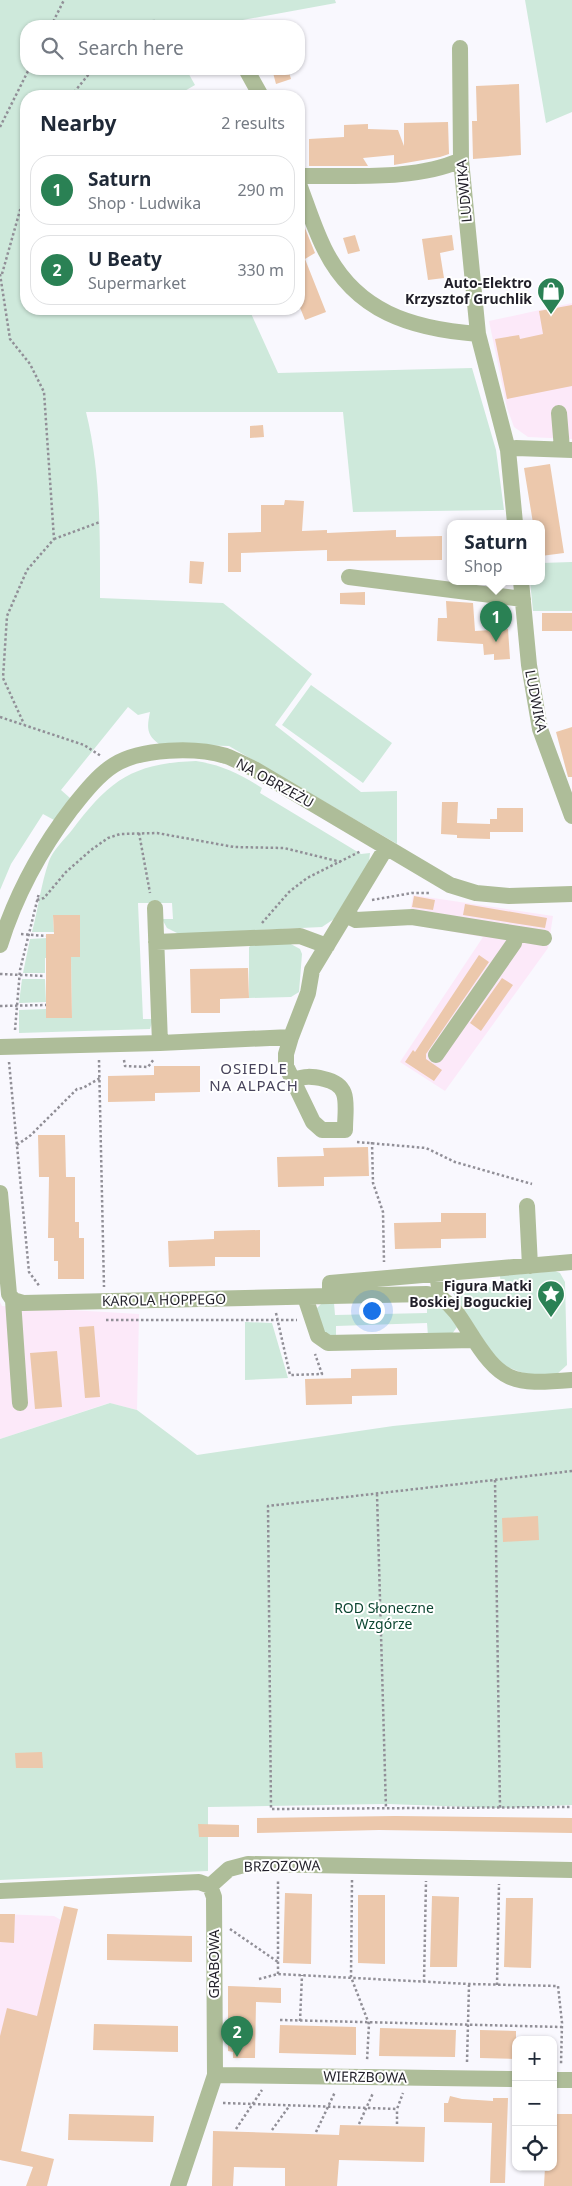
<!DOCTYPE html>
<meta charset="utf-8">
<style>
body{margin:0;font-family:"Noto Sans",sans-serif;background:#f2f2f3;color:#1f2937}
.controls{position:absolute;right:15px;bottom:15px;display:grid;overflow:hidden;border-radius:10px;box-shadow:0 1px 4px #0004}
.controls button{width:45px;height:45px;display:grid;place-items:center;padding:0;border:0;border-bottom:1px solid #e0e1e3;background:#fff;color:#1f2937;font:25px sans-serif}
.you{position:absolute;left:371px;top:1310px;width:18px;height:18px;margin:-12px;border:4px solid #fff;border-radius:50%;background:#1a73e8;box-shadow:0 0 0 8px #1a73e833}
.badge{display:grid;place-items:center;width:32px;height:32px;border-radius:50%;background:#2a8154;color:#fff;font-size:16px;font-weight:700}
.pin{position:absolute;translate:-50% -41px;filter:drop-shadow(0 1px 2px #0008)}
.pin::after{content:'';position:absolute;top:26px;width:18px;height:15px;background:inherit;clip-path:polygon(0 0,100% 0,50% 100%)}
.popup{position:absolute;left:447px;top:520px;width:98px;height:65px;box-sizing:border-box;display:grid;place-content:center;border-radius:10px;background:#fff;filter:drop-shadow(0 1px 4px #0005);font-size:16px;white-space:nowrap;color:#747a83}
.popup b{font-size:19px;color:#1f2937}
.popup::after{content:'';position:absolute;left:50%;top:100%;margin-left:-10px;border:10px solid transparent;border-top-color:#fff}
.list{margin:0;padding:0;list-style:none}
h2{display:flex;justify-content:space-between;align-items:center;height:65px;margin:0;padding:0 20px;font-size:21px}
h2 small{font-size:16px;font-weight:400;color:#747a83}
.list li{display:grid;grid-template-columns:32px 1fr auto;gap:15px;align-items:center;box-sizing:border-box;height:70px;margin:0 10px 10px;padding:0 10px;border:1px solid #e0e1e3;border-radius:20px}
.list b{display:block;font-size:19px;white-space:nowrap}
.list p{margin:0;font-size:16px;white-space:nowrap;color:#747a83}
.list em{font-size:16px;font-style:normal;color:#747a83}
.icon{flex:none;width:28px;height:28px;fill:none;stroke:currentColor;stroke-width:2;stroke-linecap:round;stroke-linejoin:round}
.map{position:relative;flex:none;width:572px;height:2186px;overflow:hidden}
.search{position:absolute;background:#fff;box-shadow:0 1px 4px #0004;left:20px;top:20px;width:285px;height:55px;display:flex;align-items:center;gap:12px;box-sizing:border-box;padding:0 18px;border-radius:20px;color:#747a83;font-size:19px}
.panel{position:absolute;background:#fff;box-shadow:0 1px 4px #0004;left:20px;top:90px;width:285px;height:225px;border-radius:20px}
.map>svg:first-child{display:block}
</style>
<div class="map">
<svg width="572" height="2186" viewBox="0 0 572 2186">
<rect width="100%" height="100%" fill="#f9f8fe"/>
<path fill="#fce9f9" d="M572,303v136l-44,-2 -14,-10 -7,-19 -18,-87z
M413,895l140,21 -5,32 -103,143 -45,-29 83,-125 -75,-13z
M0,1302l2,4 137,8 -2,96 -28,-7 -109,36z
M0,1914l54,2 7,4 -57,241 -4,-1z"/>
<path fill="#cee9db" d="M0,0h335l1,3 -104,19 -4,4h-202v43h160l9,16 -19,11h-150v213h223l29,64 194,-5 24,82 8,60 -151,2 -10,-100h-257c15,60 14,124 14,186l123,5 89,71 -37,51 86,67 36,-1v53l-168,-98 -70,-2c-13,-9 -12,-17 -9,-32l-12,3 -10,-8 -67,83 9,8 -16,22 -11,-6 -32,50 -11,26z
M525,0h47v112l-26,11z
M572,562v49h-39l-3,-30h11v-18z
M311,685l81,58 -29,40 -81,-58z
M196,761c26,4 44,13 66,27l-2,5 101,61 9,-1 -1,9 -35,57 -12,8 -143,7 -12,-6 -5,-9h11l-1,-16h-34l5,116h10l-3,10 -131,4v-23l27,-1v9h26l-1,-61h9l-27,-41 1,16h-22c6,-23 9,-48 17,-71 4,-11 16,-22 23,-31 37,-49 60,-67 124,-69z
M47,938l7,20h-9v15h-22l7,-34z
M289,943l11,6 2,5 -3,38 -8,5 -42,1v-51l4,-3z
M22,979h23l1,23 -27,1z
M555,1271l5,2 5,9 2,83 -10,9 -29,1 -23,-9 -12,-11 -44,-68v-4l7,-3 2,10 43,-4 -1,-10z
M427,1301l18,7 12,19 -5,7 -24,2 -1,-13 -91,3v11l-10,-1 -12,-25 7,-7 13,-1 1,12 92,-2z
M245,1322l27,1 16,55 -43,2z
M110,1403l27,7 60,45 196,-29 179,-18v397l-72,3 -113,-4 -179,3v64l-208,9v-441z"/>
<path fill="#ecc8ac" d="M272,69h16l3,10 -15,5z
M519,84l2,71 -48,4 -1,-38h5l-1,-35z
M448,122l1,32 -9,3 -46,8v-10l-31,3 5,8h-59v-27l35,-2v-12l24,-1v5l30,1 6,16v-23z
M299,213l16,40 -10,6 21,53 -21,8 -6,-15z
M355,235l5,16 -12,3 -5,-16z
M452,235l2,15 -14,3 4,25 -16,2 -6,-41z
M572,305v81l-65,13 -12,-60 24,-4 1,4 23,-5 -4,-23z
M263,425l1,12 -14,1v-12z
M550,464l14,89 -23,3v-33h-8l-9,-55z
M285,500l19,1 -2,30 25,-1v3l69,-3v7l46,-1v24l-115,1v-11l-86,3v19h-13v-39l33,-1v-27h23z
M190,561l14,1 -2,22 -13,-1z
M365,592v13l-25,-1v-11z
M446,601l27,2 2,28 33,-2 2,30 -16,1v-6l-10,1 -1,-11 -46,-3 1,-23h9z
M542,613h30v18h-30z
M572,727v50h-4l-12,-45z
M442,802h16l-1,21 33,1v-5h7v-11h26v24h-33v-6v13l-33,-1v-3l-16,-1z
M414,896l21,4 -2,10 -21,-3z
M465,904l82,14 -2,10 -82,-13z
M53,915h27v42h-9l1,61h-26v-84h8z
M479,955l10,7 -63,92v5l16,11 -8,11 -29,-19 8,-12 2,2z
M248,968l1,30 -29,1v14h-29l-1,-44z
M502,978l11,7 -32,46 -11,-8z
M154,1066h46v26l-45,1v8l-47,1v-26l46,-1z
M38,1135h27l1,42h9v45h4v16h5v41h-26v-18h-4v-23h-6l1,-61h-10z
M368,1147l1,29 -45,1v9l-46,1 -1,-30 47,-1 -1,-8z
M441,1213h45v25l-45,1v9l-46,1 -1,-26 47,-1z
M260,1230v27h-45v9l-46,1 -1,-26 46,-2v-8z
M94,1326l6,71 -15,1 -6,-71z
M57,1351l5,56 -27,2 -5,-56z
M397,1368v27l-45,1v8l-46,1 -1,-26 46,-1v-9z
M538,1516l1,24 -36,2 -1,-24z
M42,1752l1,16h-27l-1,-15z
M395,1816l177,2v15l-193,-3 -122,3v-15z
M198,1824l41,1v12h-40z
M285,1893l27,1 -1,70 -28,-1z
M358,1895h27v69l-27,-1z
M432,1896l27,1 -2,70h-27z
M506,1898h27l-2,70 -27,-1z
M64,1906l14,3 -57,242 33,8 -7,27h-21l7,-19 -33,-7v-124l7,-28 30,8z
M0,1914h15l-1,29 -14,-1z
M107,1934l85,2v26l-85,-2z
M228,1986l53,2v15l-25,-1 -1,56h-22v-6l-5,-1z
M94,2024l84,2v26l-85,-2z
M280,2025l76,2v28l-77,-2z
M380,2028l76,2 -1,27 -76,-1z
M480,2030l36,1v28l-36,-1z
M450,2096l12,3 31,2v-3h15l-3,85h-15l2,-60 -48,-1v-19h4z
M69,2114l85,2 -1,26 -85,-2z
M553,2114h19v72h-28l1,-19h8z
M340,2125l85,2 -1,35 -85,-2 -2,26h-52v-18l-51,-1 -1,19h-21l1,-55 126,4z"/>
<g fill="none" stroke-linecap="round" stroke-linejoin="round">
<path stroke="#918f97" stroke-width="2.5" stroke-dasharray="2.5 2.5" stroke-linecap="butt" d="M51,26l13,-26
M133,26c12,-7 35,-6 47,0
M71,96l22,-27
M0,127l29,-58
M0,274l10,65 20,25 14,28 10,147 -27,31 -20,46 -4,62 21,46
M2,274l24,-85
M54,539l46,-17
M0,717l84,28 17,11
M139,833l11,60
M37,900l7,-2 22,-26 25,-22 17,-12 12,-4 37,-1 77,14 50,1 57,14
M372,900l40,-7h19
M262,923l27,-31 18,-14 54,-27
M21,934l25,2
M0,974l45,2
M0,1006l46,-1
M15,1030l5,-60 19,-77
M99,1060l5,227
M124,1060l1,6 23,1 6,-8
M9,1062l20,210 11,15
M357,1142l69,6 29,14 77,22
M372,1142l1,41 10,29 1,50
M17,1145l14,-10 46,-46 6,-1 17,-10
M276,1313l14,62 32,-1 -7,-20
M106,1320h191
M572,1471l-304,35 3,303 301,-2
M495,1480l5,328
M377,1494l9,315
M352,1880l-1,97 18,47 -2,37
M230,1929l48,33
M278,1974v-94
M259,1979l19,-5 191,10 89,2 4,37 -1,42
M424,1982l2,-101
M497,1985l2,-101
M280,2020l282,7
M300,2021l2,-46
M467,2062l2,-77
M223,2103l174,6 6,-16
M359,2124l14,-31
M397,2124v-15
M236,2129l26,-39
M272,2130l18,-25
M316,2132l19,-40"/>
<path stroke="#aebd99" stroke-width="16" d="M460,48l1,112 17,174 30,116 7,73
M246,69l15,27
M299,176c51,-1 116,5 162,-16
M299,184c8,21 15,44 25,64 31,64 88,81 154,86
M559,413l3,36
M508,450l8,-2 56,2
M349,577l174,22
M521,581l8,84 11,64 32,87
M155,908l5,135
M346,915l10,5 56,-3 132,21
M156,942l144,-6 27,10
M0,945c16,-51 40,-95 72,-137 12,-15 26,-33 42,-43 27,-17 82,-18 112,-9 9,3 19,9 28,13l196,116 26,8 33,3 63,-2
M291,1037l-5,17v12l27,56 9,8h23c0,-25 7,-45 -21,-51 -13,-3 -19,-3 -31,1
M0,1047l160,-4 131,-6 17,-44 4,-23 74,-122
M436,1055l78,-112 2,-9
M0,1193l9,101 4,6 10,3 307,-7v-13l242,-21
M527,1206l3,60
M437,1275l4,23c13,9 19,19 27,32 33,53 43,55 104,50
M330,1296l97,-2 14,4
M305,1297l13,39 10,7 146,-3
M13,1300l7,103
M210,1886l19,-17 19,-5 324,6
M0,1891l199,-9 11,4
M215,2075l301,4
M553,2080h19
M178,2186l37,-111 -1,-178 -4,-11"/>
</g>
<defs>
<g id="shop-pin" transform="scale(1.4375)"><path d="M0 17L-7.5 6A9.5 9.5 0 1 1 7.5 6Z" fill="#2a8154" stroke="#fff"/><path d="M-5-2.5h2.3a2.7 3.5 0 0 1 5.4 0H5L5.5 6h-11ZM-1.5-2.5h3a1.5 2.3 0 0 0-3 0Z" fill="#fff"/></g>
<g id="sight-pin" transform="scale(1.4375)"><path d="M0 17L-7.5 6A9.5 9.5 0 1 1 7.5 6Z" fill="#2a8154" stroke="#fff"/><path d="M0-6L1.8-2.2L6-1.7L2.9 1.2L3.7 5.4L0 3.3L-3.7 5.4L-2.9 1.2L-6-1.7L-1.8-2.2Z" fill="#fff"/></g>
</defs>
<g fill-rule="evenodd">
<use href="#shop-pin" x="551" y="291"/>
<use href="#sight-pin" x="551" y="1294"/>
</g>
<g text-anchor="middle" stroke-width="4" stroke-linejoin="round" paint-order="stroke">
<g font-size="14" fill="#211f29" stroke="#fff">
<text transform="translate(464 191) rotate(-95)" y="5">LUDWIKA</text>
<text transform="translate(536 701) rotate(79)" y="5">LUDWIKA</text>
<text transform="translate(275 783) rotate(29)" y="5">NA OBRZEŻU</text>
<text transform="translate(164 1300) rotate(-1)" y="5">KAROLA HOPPEGO</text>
<text transform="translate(282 1866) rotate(-1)" y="5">BRZOZOWA</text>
<text transform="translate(214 1964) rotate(-90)" y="5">GRABOWA</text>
<text transform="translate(365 2077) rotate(1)" y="5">WIERZBOWA</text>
</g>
<g font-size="14" font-weight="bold" fill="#211f29" stroke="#fff" text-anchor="end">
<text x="532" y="288">Auto-Elektro<tspan x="532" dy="16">Krzysztof Gruchlik</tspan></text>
<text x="532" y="1291">Figura Matki<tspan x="532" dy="16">Boskiej Boguckiej</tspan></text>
</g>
<g font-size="14" fill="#0c4631" stroke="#fff">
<text x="384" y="1613">ROD Słoneczne<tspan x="384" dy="16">Wzgórze</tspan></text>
</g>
<g font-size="15" letter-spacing="1" fill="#48445c" stroke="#fff">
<text x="254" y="1074">OSIEDLE<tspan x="254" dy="17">NA ALPACH</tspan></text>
</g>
</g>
</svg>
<div class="controls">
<button>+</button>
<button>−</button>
<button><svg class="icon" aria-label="locate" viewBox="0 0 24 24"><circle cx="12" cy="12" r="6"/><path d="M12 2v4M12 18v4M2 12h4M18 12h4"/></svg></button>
</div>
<div class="you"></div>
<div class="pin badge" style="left:496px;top:642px">1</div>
<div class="popup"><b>Saturn</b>Shop</div>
<div class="pin badge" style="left:237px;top:2057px">2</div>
<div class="search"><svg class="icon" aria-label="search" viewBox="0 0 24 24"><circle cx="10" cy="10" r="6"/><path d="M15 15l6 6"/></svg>Search here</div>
<section class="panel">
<h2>Nearby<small>2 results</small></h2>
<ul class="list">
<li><span class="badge">1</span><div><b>Saturn</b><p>Shop · Ludwika</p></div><em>290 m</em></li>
<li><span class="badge">2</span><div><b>U Beaty</b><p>Supermarket</p></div><em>330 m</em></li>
</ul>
</section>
</div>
